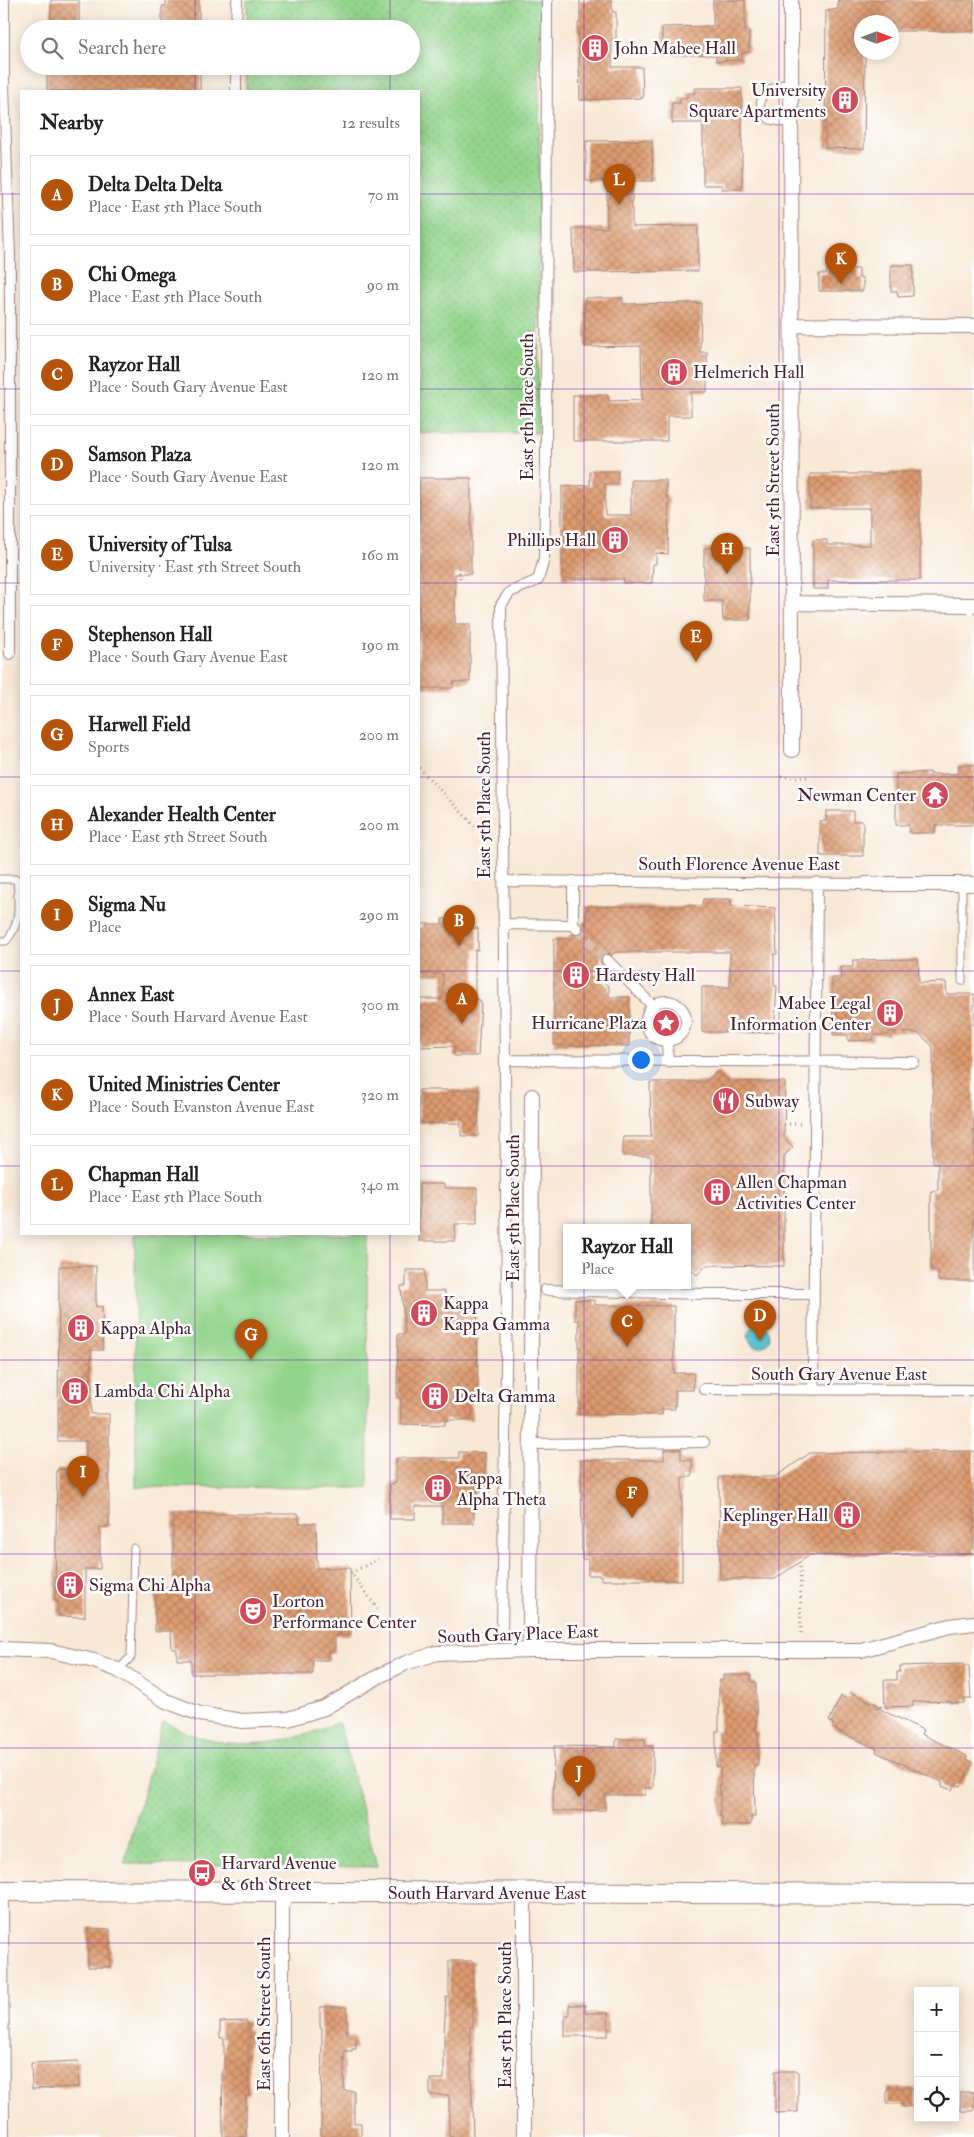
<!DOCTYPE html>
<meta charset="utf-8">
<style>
body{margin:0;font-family:"IM FELL Double Pica",serif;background:#f2f2f2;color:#222}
.controls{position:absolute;right:15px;bottom:15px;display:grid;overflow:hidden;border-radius:0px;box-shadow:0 2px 12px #0003}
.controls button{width:45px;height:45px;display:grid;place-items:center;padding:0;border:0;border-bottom:1px solid #e0e0e0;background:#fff;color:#222;font:25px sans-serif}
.compass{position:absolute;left:854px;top:15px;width:45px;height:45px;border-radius:50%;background:#fff;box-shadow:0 2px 12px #0003;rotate:90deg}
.you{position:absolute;left:640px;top:1059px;width:18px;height:18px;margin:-12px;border:4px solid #fff;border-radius:50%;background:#1a73e8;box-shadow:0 0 0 8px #1a73e833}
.badge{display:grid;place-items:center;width:32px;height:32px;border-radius:50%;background:#b45309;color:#fff;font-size:16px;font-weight:700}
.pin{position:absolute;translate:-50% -41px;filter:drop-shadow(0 1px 2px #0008)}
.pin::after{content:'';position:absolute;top:26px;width:18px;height:15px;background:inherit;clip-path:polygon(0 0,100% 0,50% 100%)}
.popup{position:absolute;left:563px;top:1224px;width:128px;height:65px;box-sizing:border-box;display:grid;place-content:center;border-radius:0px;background:#fff;filter:drop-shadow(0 1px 4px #0005);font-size:16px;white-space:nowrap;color:#767676}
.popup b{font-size:19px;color:#222}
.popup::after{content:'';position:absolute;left:50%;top:100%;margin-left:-10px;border:10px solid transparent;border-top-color:#fff}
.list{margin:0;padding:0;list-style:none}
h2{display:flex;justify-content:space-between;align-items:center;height:65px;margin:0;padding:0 20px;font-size:21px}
h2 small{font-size:16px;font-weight:400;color:#767676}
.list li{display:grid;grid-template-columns:32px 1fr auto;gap:15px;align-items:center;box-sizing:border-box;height:80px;margin:0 10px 10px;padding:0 10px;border:1px solid #e0e0e0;border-radius:0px}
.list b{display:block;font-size:19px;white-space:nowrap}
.list p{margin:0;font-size:16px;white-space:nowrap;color:#767676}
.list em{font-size:16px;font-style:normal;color:#767676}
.icon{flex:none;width:28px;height:28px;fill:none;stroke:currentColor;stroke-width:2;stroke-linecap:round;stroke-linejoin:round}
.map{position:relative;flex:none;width:974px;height:2137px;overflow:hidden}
.search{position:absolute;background:#fff;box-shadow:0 2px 12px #0003;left:20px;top:20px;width:400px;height:55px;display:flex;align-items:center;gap:12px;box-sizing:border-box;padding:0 18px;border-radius:28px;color:#767676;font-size:19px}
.panel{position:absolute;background:#fff;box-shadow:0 2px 12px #0003;left:20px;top:90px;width:400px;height:1145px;border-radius:0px}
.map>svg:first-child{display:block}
</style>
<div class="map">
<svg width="974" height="2137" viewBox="0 0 974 2137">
<defs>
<pattern id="green-dots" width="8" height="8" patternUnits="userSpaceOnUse" patternTransform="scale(1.25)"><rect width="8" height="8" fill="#93d48c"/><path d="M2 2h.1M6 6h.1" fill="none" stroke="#80b679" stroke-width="1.8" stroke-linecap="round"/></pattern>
<pattern id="water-ripples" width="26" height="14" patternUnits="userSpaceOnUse" patternTransform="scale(1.25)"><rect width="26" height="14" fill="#54c1cc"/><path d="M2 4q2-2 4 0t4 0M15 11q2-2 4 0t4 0" fill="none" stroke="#4ba5af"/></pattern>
<pattern id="building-cross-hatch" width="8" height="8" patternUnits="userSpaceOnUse" patternTransform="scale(1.25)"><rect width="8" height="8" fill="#de9b6f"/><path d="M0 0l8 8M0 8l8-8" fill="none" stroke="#b67e5b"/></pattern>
</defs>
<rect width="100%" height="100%" fill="#fff"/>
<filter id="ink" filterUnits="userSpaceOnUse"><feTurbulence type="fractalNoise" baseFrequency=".02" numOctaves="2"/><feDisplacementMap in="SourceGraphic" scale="10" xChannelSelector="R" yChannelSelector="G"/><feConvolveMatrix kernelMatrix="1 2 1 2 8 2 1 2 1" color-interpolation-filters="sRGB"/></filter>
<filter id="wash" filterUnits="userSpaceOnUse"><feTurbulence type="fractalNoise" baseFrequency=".0096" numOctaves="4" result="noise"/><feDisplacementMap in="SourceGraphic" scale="20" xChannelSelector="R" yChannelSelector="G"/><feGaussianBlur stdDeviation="1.12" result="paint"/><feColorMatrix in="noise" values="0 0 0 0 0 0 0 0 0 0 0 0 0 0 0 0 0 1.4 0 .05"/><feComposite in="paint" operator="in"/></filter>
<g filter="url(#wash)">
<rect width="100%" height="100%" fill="#f8e8d6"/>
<path fill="url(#green-dots)" stroke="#6e7a5c" d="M247,0h293l-2,433h-119v-342h-173v-25h165v-37h-164z
M163,1721c11,5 23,12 35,16 47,14 98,5 141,-15l38,145 -253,-3z"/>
<path fill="#93d48c" stroke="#6e7a5c" d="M135,1234h232l1,254 -232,-1z"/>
<path fill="url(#water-ripples)" stroke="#4f707c" d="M748 1336a11 11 0 1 1 22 0a11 11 0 1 1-22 0Z"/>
<g id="blocks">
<path fill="url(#building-cross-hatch)" d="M51,0h28v25h-28z
M166,0h33v29h-37v-23h4z
M580,0h32v12h4v27h-4v28h30l1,31 -63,2 -2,-77h2z
M713,0h32v31h4v21l-7,1v7l-26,1v-7l-54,1v-28l51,-1z
M838,0h136v31h-82v-9h-30v30h3l-1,97 -39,-1 1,-137 12,-2z
M47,66h153v25h-153z
M695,88h47v101h-20v-4h-19v-62h-31v-20h8v-5h7v-5h8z
M652,140l1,41h-21v46l66,-1v45l-124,1 -1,-44h34v-47h-21v-40z
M891,265h22v31l-15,1 -1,-6h-6z
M827,269h32v9h4v13h-44v-17h8z
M585,298h38v6l78,-1 -1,49h7v40h-16v24h-24v25h-94v-46h35v6l34,-1 -1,-54 -56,1z
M590,471h28l-1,13h-12v31h26v-35h35v17h3l-1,57 -12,-1v11h-3l-1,19h-28v-4h-62v-92l28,-2z
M887,472h33v108h-92v9h-15v-49h14v5h43v-37h-60v-34h77z
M419,478h52v96h-16v50h15v58h-17v6h-34z
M704,548h46v72h-27l-1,-19h-18z
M958,765h16v60h-39v8h-26v-8h-13v-51l34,-2v2h28z
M826,811h27v10h10v35h-43v-35h6z
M703,899h28v7l44,2 2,46h-3v32h3l-3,46 -37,1v-1h-35v-45h28v-35h-115l-3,3 -6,-2 -4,3 -2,5 2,4 -8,8 15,14v10h21l-1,49 -75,-1v-106l14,-1 4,-4 6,2 4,-3 2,-5 -2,-4 4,-3v-15l98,1v-2l18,1z
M442,919h16v9h20v22h-3v48l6,3 -3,55h-24v-10l-35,1v-48h24v-25h-24v-47h3v-3h20z
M918,959l1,24 27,-1 1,12h27v287h-36v-11h-7v-79l7,-1v-26l-5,-2v-116l-15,-13 -29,-1v3h-15l-1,5 -25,1v-6h-15l-1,-57h9l-1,-11h13v-7z
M718,1071l12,11h55l-1,55 9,10 -9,9v110l-77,-1 -10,10 -10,-10v-37h-36v-72h-28v-19h28l-1,-55h56z
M419,1090h60l-1,46h-17v-13h-42z
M419,1184h25v4h33v36h-22v17h-36z
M59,1266h37v41l6,-1 1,44h-12v64h18v113h-9v42h-15v48l-27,-1v-15h-3l2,-132h29v-28h-28z
M406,1270h19v21h20v14h32l1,89h-6v26h-27v5l-44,-1v-26h-4l1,-64h7l-4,-48h5z
M575,1300h20v5l79,1v67h20l-1,17h-18v19h-13v6l-83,-1v-94h-4z
M664,1449h17v11h11v17h-10v103h-81v-5h-13v-16h-6l-1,-99h83z
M974,1451v103l-164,1 -35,24h-55l-1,-102h56l35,-24z
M459,1452l26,1v39h-11v31h-32v-17h-27v13h-25v-35l6,-1v-25h63z
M173,1514h126v9h17l1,45h33l1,67h-16v17h-6v8h-16v14h-122v-14h-14v-11h-5l-1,-18h-16v-40h18z
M963,1664v2h6l2,33h-7v4h-13v-2l-38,1v4l-28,1 -1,-27h13v-8h3v-6z
M723,1675h28v7h5v50h2v33h-4l1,52h-4v8h-29v-9h-2v-49h-4v-36h3v-51h4z
M850,1692l32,15h-6l47,23 -2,4 46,22 -1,3 7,3 -12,24 -6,-2 -3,6 -10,-4v-4l-66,-30 1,-3 -45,-21 2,-4 -5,-3 12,-25 6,3z
M616,1739h29v7h8v42h-8v7h-40v15l-52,1 1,-65 62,1z
M88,1928l22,1v38h-22z
M449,1961h24v66h-3l3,110h-24v-42h-19v-16h14v-42l2,-40h3z
M569,2005h16v8h23v23h-43v-21h4z
M320,2007h27v29h9v13h-4v2h-8v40h10v32h7v14h-40l1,-109h-2z
M247,2021v9h3v16h-2l1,49h-3v42h-23l-1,-67h2v-32h-4v-16z
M78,2061l1,26 -47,2 -1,-26z
M775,2071h23v41l-23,1z
M887,2088h29v18l-13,1v-3h-16z
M961,2092h13v19h-13z"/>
</g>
</g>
<g filter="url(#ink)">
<use href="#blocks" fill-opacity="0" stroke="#a18480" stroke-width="1"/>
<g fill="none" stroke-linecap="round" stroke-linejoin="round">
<path stroke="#d5c0b4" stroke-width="10" stroke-dasharray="10 5" stroke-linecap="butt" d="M577,929l30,31"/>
<g stroke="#a18480" stroke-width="9">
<path id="service" d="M791,81l-20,8 -10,9 -1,14 10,8 21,4
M0,879h17c1,22 5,45 -11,62h-6
M962,884v97
M118,1670l13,-13 3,-109"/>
</g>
<g stroke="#a18480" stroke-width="12">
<path id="pedestrian" d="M4,0v86l6,169v399
M236,29l1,-29
M236,91v-25
M504,881l362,3
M573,881v44l4,4
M505,924l68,1
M607,960l46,46
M646 1021a20 20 0 1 1 40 0a20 20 0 1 1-40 0Z
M667,1041l1,21
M505,1060l409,2
M545,1290l161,4h107
M704,1389l270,1
M813,1390l4,-508
M530,1444l174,-2
M502,1632l5,-329 -6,-698 9,-13 28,-12 6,-21 2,-95 1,-464"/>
</g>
<g stroke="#a18480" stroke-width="16">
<path id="minor" d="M791,0l1,750
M791,325l183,1
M793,603l181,2
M866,884h108
M0,1649l51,2 43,10 24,9 48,31 34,13 42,7 46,-2 36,-11 57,-33 25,-12 31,-10 93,-3h331l89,-24 24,-3
M530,1650l2,-554
M1,1891l1,246
M282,1891v246
M524,2137v-243"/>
</g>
<g stroke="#a18480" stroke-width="22">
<path id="secondary" d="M0,1891l974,3"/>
</g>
<path stroke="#a18480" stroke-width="3" stroke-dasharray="1 4" stroke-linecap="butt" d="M460,578l-1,-10 3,-2
M419,768l71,74
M781,777h28
M784,1124h19
M800,1562l1,75
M378,1609l-27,-36 27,-14"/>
<use href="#service" stroke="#fff" stroke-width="7"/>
<use href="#pedestrian" stroke="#fff" stroke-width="10"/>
<use href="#minor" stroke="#fff" stroke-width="14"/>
<use href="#secondary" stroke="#fff" stroke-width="20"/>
</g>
</g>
<path fill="none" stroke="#7b2cbf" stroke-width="1" stroke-opacity="0.55" d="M195,0v29M390,0v29M584,0v2137M779,0v2137M195,66v25M390,66v25M0,194h21M419,194h555M0,389h21M419,389h555M0,583h21M419,583h555M0,777h21M419,777h555M0,971h21M419,971h555M0,1166h21M419,1166h555M195,1234v903M390,1234v903M0,1360h974M0,1554h974M0,1748h974M0,1943h974"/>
<defs>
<g id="building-disc" transform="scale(1.4375)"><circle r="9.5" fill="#d1495b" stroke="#fff"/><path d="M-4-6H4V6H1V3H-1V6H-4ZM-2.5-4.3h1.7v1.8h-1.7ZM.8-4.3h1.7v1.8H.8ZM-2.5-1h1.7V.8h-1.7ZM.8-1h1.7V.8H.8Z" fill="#fff"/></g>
<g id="temple-disc" transform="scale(1.4375)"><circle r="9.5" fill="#d1495b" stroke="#fff"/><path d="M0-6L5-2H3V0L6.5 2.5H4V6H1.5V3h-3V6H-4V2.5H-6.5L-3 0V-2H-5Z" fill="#fff"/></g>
<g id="sight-disc" transform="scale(1.4375)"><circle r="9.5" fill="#d1495b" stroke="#fff"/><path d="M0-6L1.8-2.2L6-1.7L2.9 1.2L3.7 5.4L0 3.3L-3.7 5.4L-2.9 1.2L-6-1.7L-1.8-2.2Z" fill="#fff"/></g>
<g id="restaurant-disc" transform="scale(1.4375)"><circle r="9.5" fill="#d1495b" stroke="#fff"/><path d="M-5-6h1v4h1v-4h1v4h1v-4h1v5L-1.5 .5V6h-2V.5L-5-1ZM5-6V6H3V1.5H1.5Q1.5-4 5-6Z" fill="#fff"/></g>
<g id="theatre-disc" transform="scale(1.4375)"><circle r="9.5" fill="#d1495b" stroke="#fff"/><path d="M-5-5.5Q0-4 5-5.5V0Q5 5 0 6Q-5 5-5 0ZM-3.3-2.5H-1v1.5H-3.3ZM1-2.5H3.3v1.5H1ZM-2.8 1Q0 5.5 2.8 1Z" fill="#fff"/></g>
<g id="bus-disc" transform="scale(1.4375)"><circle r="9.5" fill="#d1495b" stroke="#fff"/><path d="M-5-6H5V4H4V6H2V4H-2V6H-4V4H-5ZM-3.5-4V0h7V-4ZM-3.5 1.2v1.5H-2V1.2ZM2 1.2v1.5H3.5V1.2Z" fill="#fff"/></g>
</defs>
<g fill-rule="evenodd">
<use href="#building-disc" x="595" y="48"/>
<use href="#building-disc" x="845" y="100"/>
<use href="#building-disc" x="674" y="372"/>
<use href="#building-disc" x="615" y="540"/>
<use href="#temple-disc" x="935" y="795"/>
<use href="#building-disc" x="576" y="975"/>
<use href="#building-disc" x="890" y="1013"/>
<use href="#sight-disc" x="666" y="1023"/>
<use href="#restaurant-disc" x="726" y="1101"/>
<use href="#building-disc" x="717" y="1192"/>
<use href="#building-disc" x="424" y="1313"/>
<use href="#building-disc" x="81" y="1328"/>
<use href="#building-disc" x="75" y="1391"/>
<use href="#building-disc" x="435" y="1396"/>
<use href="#building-disc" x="438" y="1488"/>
<use href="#building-disc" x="847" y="1515"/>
<use href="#building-disc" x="70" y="1585"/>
<use href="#theatre-disc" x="253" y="1611"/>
<use href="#bus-disc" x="202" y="1873"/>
</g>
<g text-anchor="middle" stroke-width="5" stroke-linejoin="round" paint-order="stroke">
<g font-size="18" fill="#4a1f2b" stroke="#fff" text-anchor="start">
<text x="614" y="54">John Mabee Hall</text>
<text x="826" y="96" text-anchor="end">University<tspan x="826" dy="21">Square Apartments</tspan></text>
<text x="693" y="378">Helmerich Hall</text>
<text x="596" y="546" text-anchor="end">Phillips Hall</text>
<text x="916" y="801" text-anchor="end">Newman Center</text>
<text x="595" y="981">Hardesty Hall</text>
<text x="871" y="1009" text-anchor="end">Mabee Legal<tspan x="871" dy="21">Information Center</tspan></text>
<text x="647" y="1029" text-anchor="end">Hurricane Plaza</text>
<text x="745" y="1107">Subway</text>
<text x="736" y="1188">Allen Chapman<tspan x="736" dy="21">Activities Center</tspan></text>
<text x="443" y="1309">Kappa<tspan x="443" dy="21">Kappa Gamma</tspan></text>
<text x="100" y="1334">Kappa Alpha</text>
<text x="94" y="1397">Lambda Chi Alpha</text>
<text x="454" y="1402">Delta Gamma</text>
<text x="457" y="1484">Kappa<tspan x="457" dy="21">Alpha Theta</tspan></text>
<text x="828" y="1521" text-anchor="end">Keplinger Hall</text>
<text x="89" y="1591">Sigma Chi Alpha</text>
<text x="272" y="1607">Lorton<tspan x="272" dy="21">Performance Center</tspan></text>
<text x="221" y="1869">Harvard Avenue<tspan x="221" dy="21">&amp; 6th Street</tspan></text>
</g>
<g font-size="18" fill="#4a1f2b" stroke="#fff">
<text transform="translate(527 407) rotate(-90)" y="6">East 5th Place South</text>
<text transform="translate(773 480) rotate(-90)" y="6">East 5th Street South</text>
<text transform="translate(484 805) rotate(-90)" y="6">East 5th Place South</text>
<text x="739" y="870">South Florence Avenue East</text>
<text transform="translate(513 1208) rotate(-90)" y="6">East 5th Place South</text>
<text x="839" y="1380">South Gary Avenue East</text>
<text transform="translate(518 1634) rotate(-2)" y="6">South Gary Place East</text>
<text x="487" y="1899">South Harvard Avenue East</text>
<text transform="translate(264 2014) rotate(-90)" y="6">East 6th Street South</text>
<text transform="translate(505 2015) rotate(-90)" y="6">East 5th Place South</text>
</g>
</g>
</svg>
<div class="controls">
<button>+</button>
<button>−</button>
<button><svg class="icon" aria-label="locate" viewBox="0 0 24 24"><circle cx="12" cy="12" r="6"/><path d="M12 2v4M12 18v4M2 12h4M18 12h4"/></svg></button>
</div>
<svg class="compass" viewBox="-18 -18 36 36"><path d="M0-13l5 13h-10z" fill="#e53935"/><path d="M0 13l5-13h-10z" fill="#767676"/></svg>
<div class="you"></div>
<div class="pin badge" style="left:462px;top:1024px">A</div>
<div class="pin badge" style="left:459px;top:946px">B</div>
<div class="pin badge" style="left:627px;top:1347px">C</div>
<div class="popup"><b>Rayzor Hall</b>Place</div>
<div class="pin badge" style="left:760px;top:1341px">D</div>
<div class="pin badge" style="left:696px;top:662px">E</div>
<div class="pin badge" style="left:632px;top:1518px">F</div>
<div class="pin badge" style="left:251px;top:1360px">G</div>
<div class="pin badge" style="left:727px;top:574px">H</div>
<div class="pin badge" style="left:83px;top:1497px">I</div>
<div class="pin badge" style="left:579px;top:1797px">J</div>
<div class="pin badge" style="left:841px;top:284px">K</div>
<div class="pin badge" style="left:619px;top:205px">L</div>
<div class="search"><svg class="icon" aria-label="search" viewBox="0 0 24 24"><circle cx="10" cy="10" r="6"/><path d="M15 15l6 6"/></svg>Search here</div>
<section class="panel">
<h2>Nearby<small>12 results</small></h2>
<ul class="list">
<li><span class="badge">A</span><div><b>Delta Delta Delta</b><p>Place · East 5th Place South</p></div><em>70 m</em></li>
<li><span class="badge">B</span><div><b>Chi Omega</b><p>Place · East 5th Place South</p></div><em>90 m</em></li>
<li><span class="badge">C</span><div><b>Rayzor Hall</b><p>Place · South Gary Avenue East</p></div><em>120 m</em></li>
<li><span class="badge">D</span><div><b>Samson Plaza</b><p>Place · South Gary Avenue East</p></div><em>120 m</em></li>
<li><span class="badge">E</span><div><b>University of Tulsa</b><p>University · East 5th Street South</p></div><em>160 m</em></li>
<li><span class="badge">F</span><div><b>Stephenson Hall</b><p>Place · South Gary Avenue East</p></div><em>190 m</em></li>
<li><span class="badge">G</span><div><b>Harwell Field</b><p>Sports</p></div><em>200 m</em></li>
<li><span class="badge">H</span><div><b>Alexander Health Center</b><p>Place · East 5th Street South</p></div><em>200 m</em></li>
<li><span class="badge">I</span><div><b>Sigma Nu</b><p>Place</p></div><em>290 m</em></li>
<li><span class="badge">J</span><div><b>Annex East</b><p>Place · South Harvard Avenue East</p></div><em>300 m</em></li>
<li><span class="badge">K</span><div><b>United Ministries Center</b><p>Place · South Evanston Avenue East</p></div><em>320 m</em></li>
<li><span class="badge">L</span><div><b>Chapman Hall</b><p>Place · East 5th Place South</p></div><em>340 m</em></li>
</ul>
</section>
</div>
